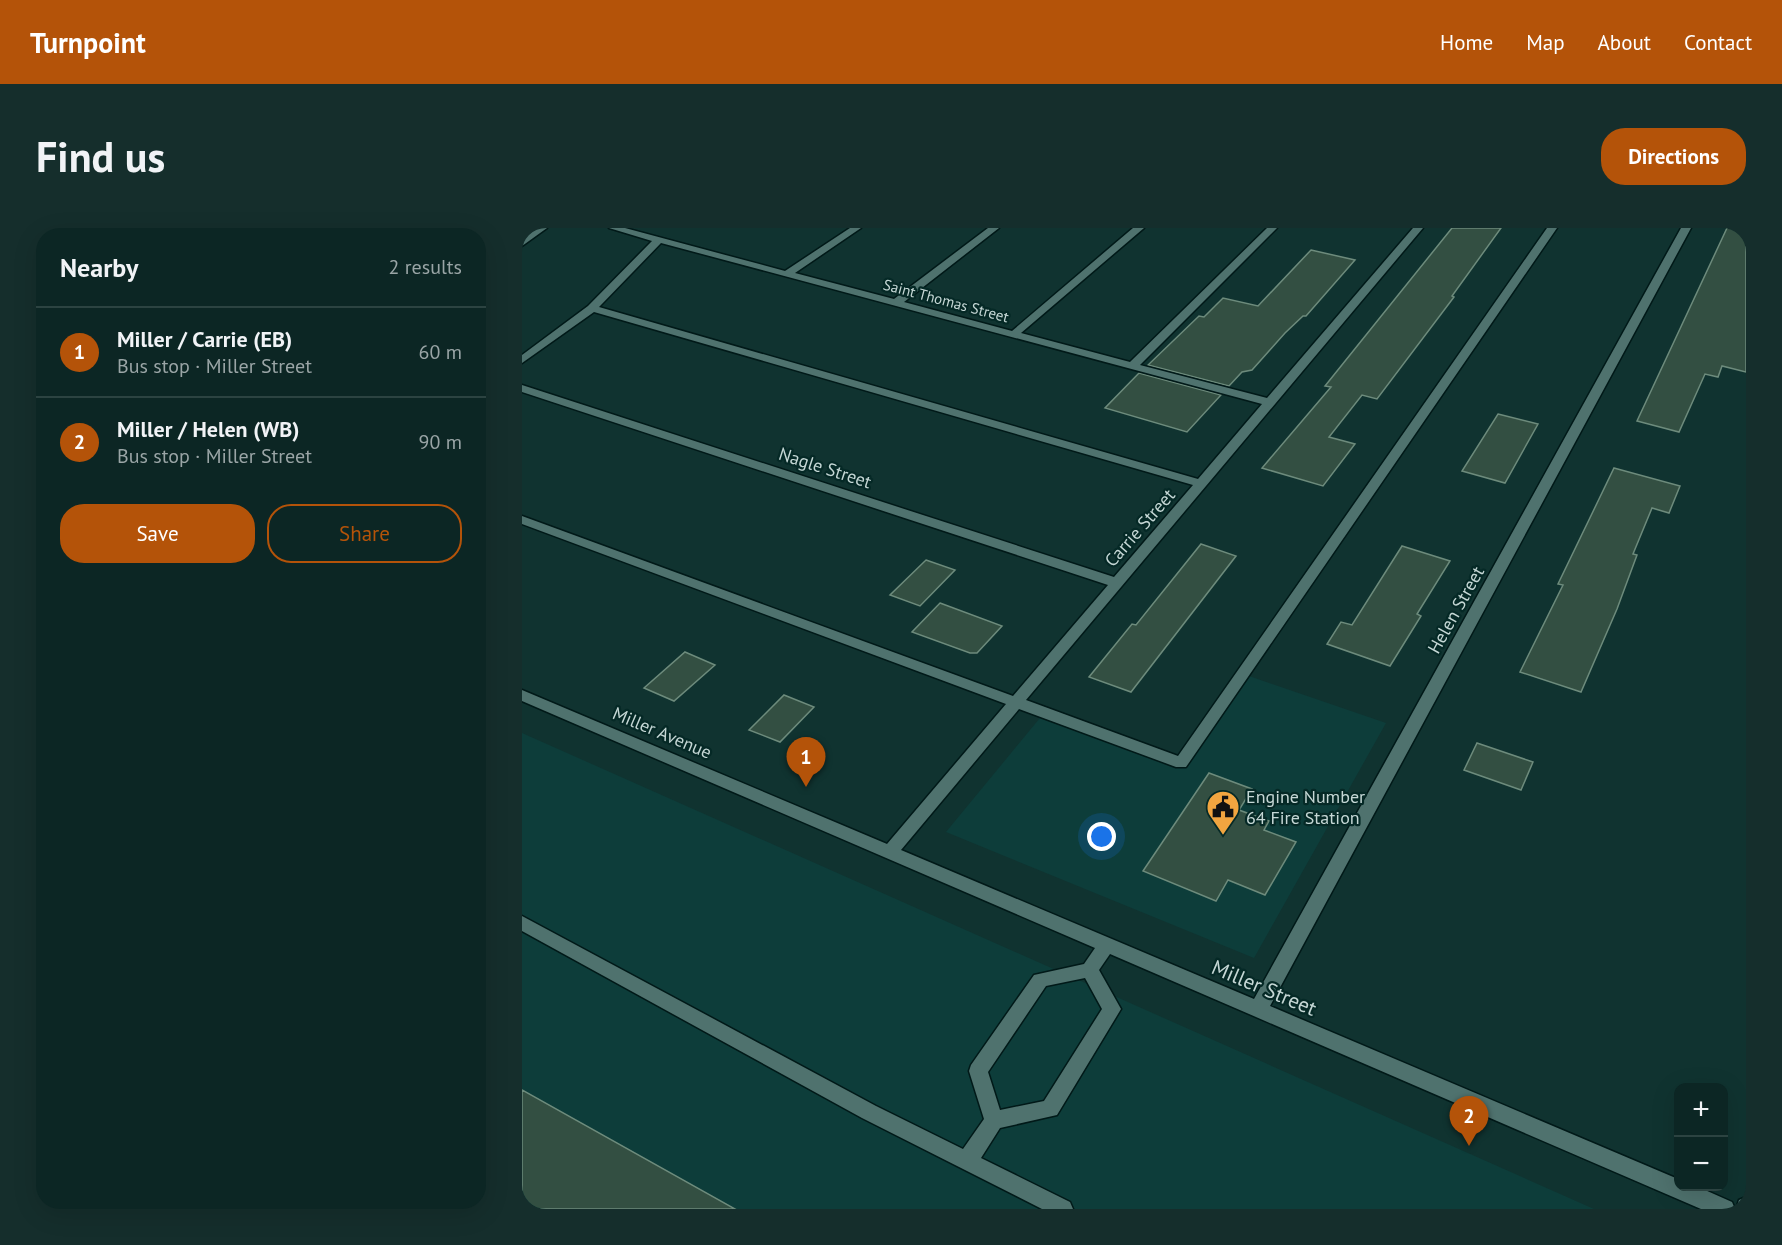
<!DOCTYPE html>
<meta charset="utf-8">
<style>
body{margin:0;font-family:"PT Sans",sans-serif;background:#152e2c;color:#f1f3f6}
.controls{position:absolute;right:18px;bottom:18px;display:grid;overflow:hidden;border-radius:12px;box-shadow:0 6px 24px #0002}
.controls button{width:54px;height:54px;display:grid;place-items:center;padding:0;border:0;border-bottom:2px solid #2c4341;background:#0c2624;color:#f1f3f6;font:30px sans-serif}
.you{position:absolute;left:580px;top:609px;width:21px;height:21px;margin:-15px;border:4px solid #fff;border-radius:50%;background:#1a73e8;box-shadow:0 0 0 9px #1a73e833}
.badge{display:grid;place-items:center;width:39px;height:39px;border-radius:50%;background:#b45309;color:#fff;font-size:20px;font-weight:700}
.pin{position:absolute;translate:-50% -50px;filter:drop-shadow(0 2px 3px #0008)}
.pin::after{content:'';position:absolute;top:32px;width:21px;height:18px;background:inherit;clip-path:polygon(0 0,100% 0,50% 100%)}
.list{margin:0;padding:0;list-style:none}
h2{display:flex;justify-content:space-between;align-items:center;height:78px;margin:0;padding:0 24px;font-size:26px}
h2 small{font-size:20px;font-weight:400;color:#9aa5a6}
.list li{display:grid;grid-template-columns:39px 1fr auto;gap:18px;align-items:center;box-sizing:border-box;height:90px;padding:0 24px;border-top:2px solid #2c4341}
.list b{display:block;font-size:22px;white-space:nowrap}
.list p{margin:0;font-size:20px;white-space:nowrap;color:#9aa5a6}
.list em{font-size:20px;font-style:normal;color:#9aa5a6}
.actions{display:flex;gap:12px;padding:18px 24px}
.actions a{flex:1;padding:14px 0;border:2px solid #b45309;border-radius:24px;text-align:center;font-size:21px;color:#b45309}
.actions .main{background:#b45309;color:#fff}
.map{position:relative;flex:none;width:1224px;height:981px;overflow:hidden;border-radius:24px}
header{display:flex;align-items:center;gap:36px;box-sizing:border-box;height:84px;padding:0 30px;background:#b45309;color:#fff}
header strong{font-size:28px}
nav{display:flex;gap:33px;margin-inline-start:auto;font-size:21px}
.intro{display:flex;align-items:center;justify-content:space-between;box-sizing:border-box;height:144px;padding:0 36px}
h1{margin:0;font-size:42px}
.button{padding:15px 27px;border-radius:24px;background:#b45309;color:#fff;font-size:21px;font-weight:700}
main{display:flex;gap:36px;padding:0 36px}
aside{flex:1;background:#0c2624;border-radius:24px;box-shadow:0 6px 24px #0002}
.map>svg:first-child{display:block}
</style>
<header>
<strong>Turnpoint</strong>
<nav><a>Home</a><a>Map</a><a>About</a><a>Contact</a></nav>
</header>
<div class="intro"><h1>Find us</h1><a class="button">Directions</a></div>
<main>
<aside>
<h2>Nearby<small>2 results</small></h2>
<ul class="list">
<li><span class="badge">1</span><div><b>Miller / Carrie (EB)</b><p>Bus stop · Miller Street</p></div><em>60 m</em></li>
<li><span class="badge">2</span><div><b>Miller / Helen (WB)</b><p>Bus stop · Miller Street</p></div><em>90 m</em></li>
</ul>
<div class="actions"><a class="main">Save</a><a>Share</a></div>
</aside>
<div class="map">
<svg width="1224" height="981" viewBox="0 0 1224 981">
<rect width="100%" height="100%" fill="#103330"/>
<path fill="#0d3d3a" d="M727,448l137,47 -132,235 -308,-126 103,-125 141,54z
M0,505l1072,476h-1072z"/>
<path fill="#334f42" stroke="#6d8b7c" stroke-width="1.5" d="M930,0h49l-49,68 2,1 -77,102 -15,-4 -33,42 26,7 -32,42 -61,-18 69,-81 -6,-1z
M1205,0h19v144l-24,-6 -4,11 -13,-3 -26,58 -42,-11z
M789,22l44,10 -49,56h-3l-18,17 -33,37 -10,2 -13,14 -81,-21 51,-49 5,1 19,-19 35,8z
M617,145l82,22 -34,37 -82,-24z
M976,186l40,10 -33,59 -43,-12z
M1092,240l66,18 -11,27 -17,-5 -19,46 4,1 -20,54 -36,83 -61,-20 43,-87 -5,-1z
M679,316l35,12 -105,136 -42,-15 43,-53 4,1z
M880,318l48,15 -33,53 4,2 -31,50 -63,-22 14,-22 11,3z
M404,332l29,10 -35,36 -30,-11z
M418,375l62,23 -25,27h-7l-58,-21z
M163,424l30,13 -41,36 -30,-13z
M262,467l30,12 -34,35 -31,-12z
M955,515l56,19 -12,28 -57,-20z
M687,545l43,16 -13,21 30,11 -5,9 32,12 -31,53 -37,-15 -12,21 -73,-30z
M0,862l213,119h-213z"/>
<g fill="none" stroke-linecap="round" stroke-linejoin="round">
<g stroke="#011918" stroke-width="3">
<path id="minor" d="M14,0h11l-25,18v-8z
M87,0h16l160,43 65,-43h11l-66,45 99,26 94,-71h11l-95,74 108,29 121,-103h11l-123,105 109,29 137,-134h10l-137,137 127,33 146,-170h10l-397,472 152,56 369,-528h10l-371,539h-10l-157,-58 -118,141 353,149 427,-771h10l-421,778 408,173v7h18l36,16 3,7h-34l-591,-255 -11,16 22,39 -64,106 -57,13 -19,30 89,44 3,7h-31l-180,-91 -340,-187v-15l354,190 87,43 21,-30 -15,-48 2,-6 63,-90 50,-11 11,-16 -573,-247v-11l365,154 119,-140 -484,-180v-8l491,180 95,-111 -586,-193v-7l592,192 79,-92 -599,-173 -72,51v-8l66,-49 64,-65zM139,15l601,161 -64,75 -599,-172zM563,750l17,31 -58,92 -44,9 -12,-38 58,-86z
M1224,969v12h-10l3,-9z"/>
</g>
<use href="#minor" fill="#4f726e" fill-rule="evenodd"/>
</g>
<defs>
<g id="civic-pin" transform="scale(1.725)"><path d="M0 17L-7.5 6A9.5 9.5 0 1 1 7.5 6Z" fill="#f1a540" stroke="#052926"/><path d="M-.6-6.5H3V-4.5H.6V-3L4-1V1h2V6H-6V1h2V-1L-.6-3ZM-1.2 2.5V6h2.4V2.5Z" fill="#111"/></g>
</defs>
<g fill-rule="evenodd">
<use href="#civic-pin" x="701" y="579"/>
</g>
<g text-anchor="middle" stroke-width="4.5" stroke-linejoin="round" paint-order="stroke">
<g font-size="15" fill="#c5d7d5" stroke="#052926">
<text transform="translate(424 73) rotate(15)" y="5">Saint Thomas Street</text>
</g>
<g font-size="18" fill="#c5d7d5" stroke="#052926">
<text transform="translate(303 240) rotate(18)" y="6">Nagle Street</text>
<text transform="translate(618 300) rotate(-49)" y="6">Carrie Street</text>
<text transform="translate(934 382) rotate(-61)" y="6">Helen Street</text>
<text transform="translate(140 505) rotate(23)" y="6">Miller Avenue</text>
</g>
<g font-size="18" fill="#c5d7d5" stroke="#052926" text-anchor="start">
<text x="724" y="575">Engine Number<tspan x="724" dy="21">64 Fire Station</tspan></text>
</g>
<g font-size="21" fill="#c5d7d5" stroke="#052926">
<text transform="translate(742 760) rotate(23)" y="7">Miller Street</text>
</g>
</g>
</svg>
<div class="controls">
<button>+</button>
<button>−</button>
</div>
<div class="you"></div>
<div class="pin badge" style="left:284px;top:559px">1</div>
<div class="pin badge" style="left:947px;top:918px">2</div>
</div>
</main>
